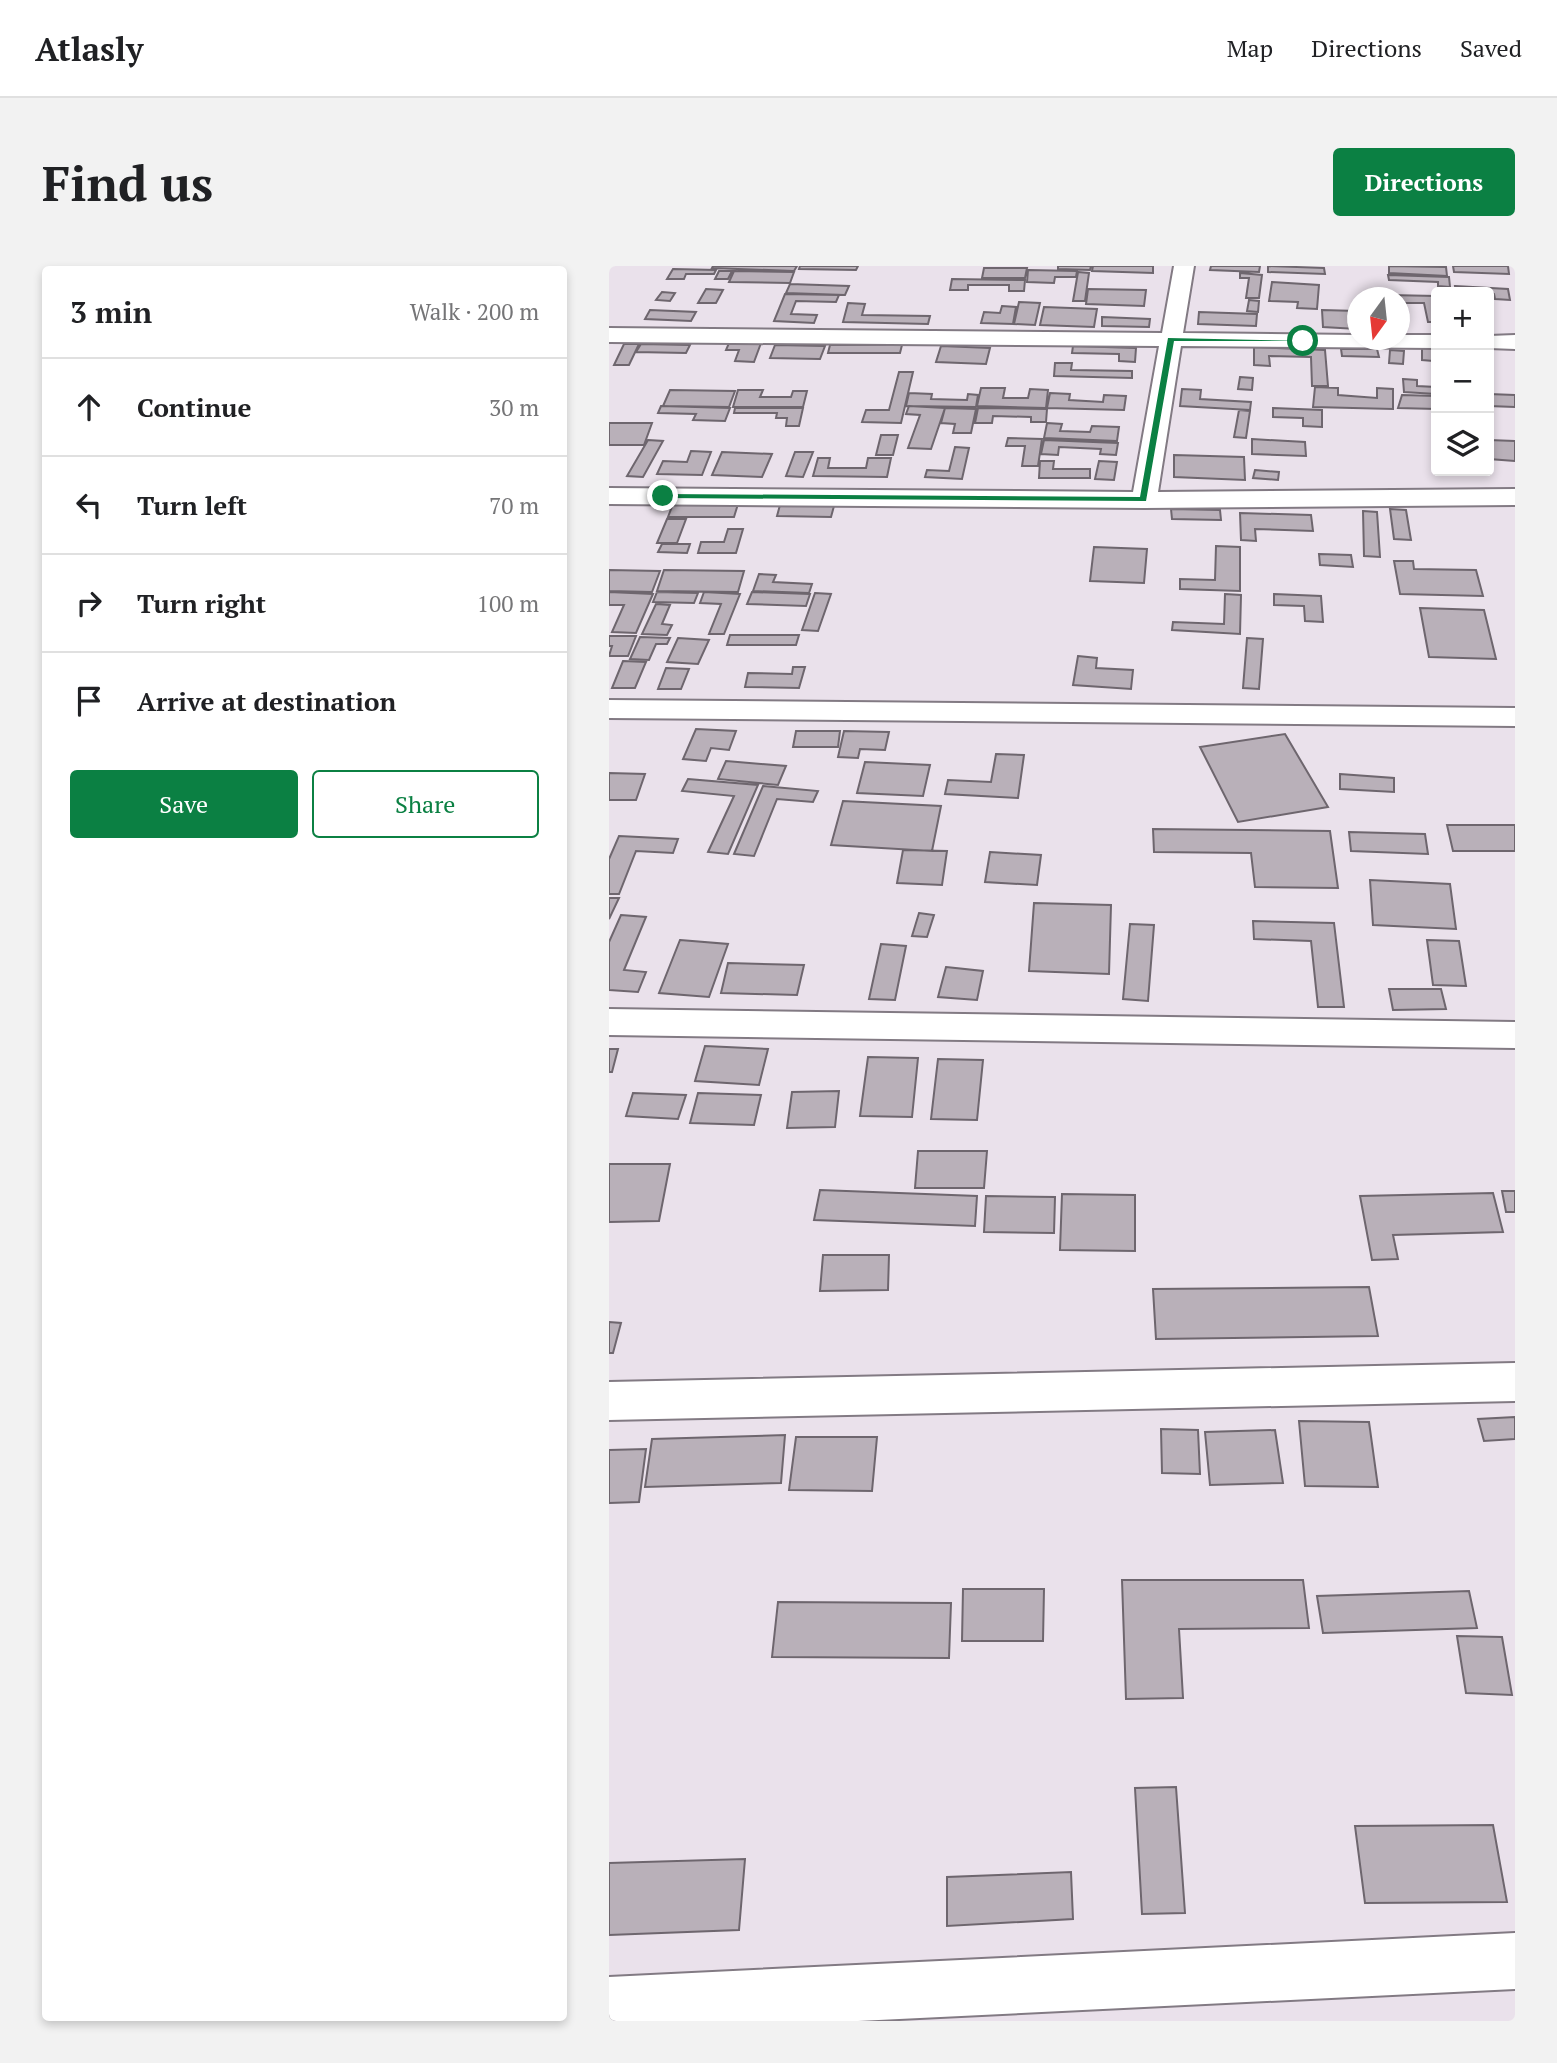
<!DOCTYPE html>
<meta charset="utf-8">
<style>
body{margin:0;font-family:"PT Serif",serif;background:#f2f2f2;color:#202124}
.controls{position:absolute;right:21px;top:21px;display:grid;overflow:hidden;border-radius:7px;box-shadow:0 4px 10px #0003}
.controls button{width:63px;height:63px;display:grid;place-items:center;padding:0;border:0;border-bottom:2px solid #e0e0e0;background:#fff;color:#202124;font:35px sans-serif}
.compass{position:absolute;left:738px;top:21px;width:63px;height:63px;border-radius:50%;background:#fff;box-shadow:0 4px 10px #0003;rotate:195deg}
.stop{position:absolute;width:21px;height:21px;margin:-16px;border:5px solid #0b8043;border-radius:50%;background:#fff}
.stop.end{background:#0b8043;border-color:#fff;box-shadow:0 2px 7px #0008}
.list{margin:0;padding:0;list-style:none}
h2{display:flex;justify-content:space-between;align-items:center;height:91px;margin:0;padding:0 28px;font-size:30px}
h2 small{font-size:23px;font-weight:400;color:#757577}
.list li{display:grid;grid-template-columns:46px 1fr auto;gap:21px;align-items:center;box-sizing:border-box;height:98px;padding:0 28px;border-top:2px solid #e0e0e0}
.list b{display:block;font-size:26px;white-space:nowrap}
.list em{font-size:23px;font-style:normal;color:#757577}
.actions{display:flex;gap:14px;padding:21px 28px}
.actions a{flex:1;padding:16px 0;border:2px solid #0b8043;border-radius:7px;text-align:center;font-size:24px;color:#0b8043}
.actions .main{background:#0b8043;color:#fff}
.icon{flex:none;width:38px;height:38px;fill:none;stroke:currentColor;stroke-width:2;stroke-linecap:round;stroke-linejoin:round}
.map{position:relative;flex:none;width:906px;height:1755px;overflow:hidden;border-radius:7px}
header{display:flex;align-items:center;gap:42px;box-sizing:border-box;height:98px;padding:0 35px;background:#fff;border-bottom:2px solid #e0e0e0}
header strong{font-size:33px}
nav{display:flex;gap:38px;margin-inline-start:auto;font-size:24px}
.intro{display:flex;align-items:center;justify-content:space-between;box-sizing:border-box;height:168px;padding:0 42px}
h1{margin:0;font-size:49px}
.button{padding:18px 32px;border-radius:7px;background:#0b8043;color:#fff;font-size:24px;font-weight:700}
main{display:flex;gap:42px;padding:0 42px}
aside{flex:1;background:#fff;border-radius:7px;box-shadow:0 4px 10px #0003}
.map>svg:first-child{display:block}
</style>
<header>
<strong>Atlasly</strong>
<nav><a>Map</a><a>Directions</a><a>Saved</a></nav>
</header>
<div class="intro"><h1>Find us</h1><a class="button">Directions</a></div>
<main>
<aside>
<h2>3 min<small>Walk · 200 m</small></h2>
<ul class="list">
<li><svg class="icon" aria-label="ahead" viewBox="0 0 24 24"><path d="M12 20V5M6 11l6-6 6 6"/></svg><div><b>Continue</b></div><em>30 m</em></li>
<li><svg class="icon" aria-label="left" viewBox="0 0 24 24"><path d="M17 20v-9H6M10 6l-5 5 5 5"/></svg><div><b>Turn left</b></div><em>70 m</em></li>
<li><svg class="icon" aria-label="right" viewBox="0 0 24 24"><path d="M7 20v-9h11M14 6l5 5-5 5"/></svg><div><b>Turn right</b></div><em>100 m</em></li>
<li><svg class="icon" aria-label="arrive" viewBox="0 0 24 24"><path d="M6 21V4h12l-3 4 3 4H6"/></svg><div><b>Arrive at destination</b></div></li>
</ul>
<div class="actions"><a class="main">Save</a><a>Share</a></div>
</aside>
<div class="map">
<svg width="906" height="1755" viewBox="0 0 906 1755">
<rect width="100%" height="100%" fill="#eae1eb"/>
<path fill="#b9b0b9" stroke="#6e666e" stroke-width="2" d="M104,0h84l-3,5 -82,-3z
M191,0h58l-2,4 -57,-1z
M449,0h33l-1,4 -32,-1z
M484,0h60v7l-61,-2z
M602,0h49l-1,6 -49,-2z
M659,0l56,2 1,6 -57,-2z
M780,0l57,1 1,9 -58,-3z
M844,0h55l1,8 -55,-2z
M375,2h43l-2,10h-43z
M64,3l43,1 -2,4h-28l-2,5h-17z
M419,4l49,1 -1,6h-21l-1,6 -27,-1z
M110,5h13l-4,8h-13z
M125,5l60,1 -4,11 -61,-1z
M469,6l11,1 -4,28h-12z
M631,7l22,2 -3,23h-13l3,-20h-9z
M779,9l61,2 1,10 -12,-1v-4l-49,-2z
M343,13l73,1 -1,11h-15v-6h-41v5h-18z
M663,16l47,3 -2,24 -20,-1 1,-6 -29,-1z
M181,18l59,2 -4,9 -59,-2z
M846,20l53,3 2,11 -15,-1 -1,-5 -5,-2h-33z
M97,23l17,1 -7,13h-18z
M479,23l58,1 -2,16 -58,-2z
M53,26l13,1 -5,8 -14,-1z
M176,28l54,1 -3,7 -40,-1 -5,13 26,1 -3,8 -40,-2z
M779,29l48,1v26h-8l-4,-19h-25v-5z
M640,34l10,1 -1,11 -11,-1z
M410,36l21,1 -5,22 -21,-1z
M239,37l17,1 -3,11 68,1 -2,8 -85,-2z
M393,40l14,1 -3,17 -32,-1 3,-11 16,1z
M435,41l53,2 -3,18 -54,-2z
M41,44l46,2 -5,9 -46,-2z
M713,44l35,1v18l-34,-2z
M590,46l58,2 -1,12 -58,-2z
M493,51l48,2 -1,8 -47,-1z
M120,77h32l-7,19 -19,-1 4,-11h-13z
M15,78h15l-10,21h-15z
M32,78l49,1 -4,8 -50,-1z
M166,79l50,1 -5,13 -50,-1z
M221,79h72l-2,8h-72z
M332,80l49,2 -4,16 -50,-2z
M464,80l63,2 -1,14 -16,-1v-7l-47,-1z
M645,81l71,3 3,36h-16l-1,-29 -42,-1 1,10 -16,-1z
M813,82l14,1 -3,12 -11,-1z
M732,83h36l2,8 -37,-1z
M781,84l14,1 -1,13 -14,-1z
M446,97h17l-1,7 61,1v7l-78,-2z
M290,106h14l-12,51 -39,-1 4,-12h23z
M631,111l13,1 -1,12 -14,-1z
M794,113l14,1v6l19,1v7l-32,-2z
M706,121l23,1v7l39,3v-10l16,1v20l-80,-2z
M372,122h24l-2,10h25l2,-9 18,1 -2,18 -69,-2z
M573,123l19,1 -1,9 51,3 -1,8 -70,-4z
M61,124l65,1 -6,16 -66,-1z
M129,124h25l-3,7h31l2,-6h14l-4,16h-70z
M300,127l23,1 -1,5 36,1 1,-6 10,1 -2,12 -70,-1z
M441,127l20,1 -1,6 34,2 1,-7 22,1 -2,14 -77,-2z
M880,128l26,1v12l-26,-1z
M793,129l34,1v13l-38,-1z
M52,140l69,2 -5,13 -32,-1 3,-6 -38,-1z
M300,140l36,2 -14,41 -23,-1 12,-33 -14,-1z
M126,142h68l-4,18h-13l1,-8h-11l1,-5h-43z
M336,142l31,1 -5,24h-18l2,-9 -14,-1z
M369,142l69,1 -1,13h-15v-5l-38,-1 -1,7h-17z
M664,142l49,2v17l-19,-1v-8l-30,-1z
M630,144l11,1 -4,27 -12,-1z
M0,157h43l-8,22h-35z
M438,157l15,1 -2,7 30,1 2,-6 27,1 -2,14 -73,-3z
M272,169h17l-5,20h-17z
M399,172l34,1 -4,27h-16l3,-20h-19z
M643,173l53,3 1,14 -54,-2z
M39,174l15,1 -20,36 -16,-1z
M435,174l74,3 -2,12 -16,-1 1,-5 -42,-2 -1,8 -17,-1z
M880,174l26,1v20l-26,-2z
M346,181l14,1 -7,31 -37,-2 2,-7 22,1z
M82,185l20,1 -9,23 -45,-1 6,-13 24,1z
M113,186l50,2 -10,23 -50,-2z
M186,186h18l-10,25 -17,-1z
M565,189l70,2 1,23 -71,-3z
M209,192h12l-2,10h38l2,-10h23l-4,19 -74,-1z
M431,195h14l-1,8h37v9h-51z
M490,195l18,1 -3,18 -19,-1z
M646,204l24,2 -1,8 -25,-2z
M64,238h65l-4,13h-66z
M171,239l54,1 -3,11 -54,-1z
M562,243l49,1 1,10 -49,-1z
M781,243l16,1 5,30 -17,-1z
M754,245l14,1 3,45 -16,-1z
M631,247l71,2 2,16 -58,-2 1,12 -15,-1z
M58,253h19l-9,24h-20z
M119,263h15l-7,24h-38l3,-11h23z
M53,278h28l-3,9 -29,-1z
M607,280l24,1v44l-60,-2v-10l35,1z
M485,281l53,2 -3,34 -54,-2z
M710,288l32,1 2,12 -33,-2z
M785,295h19l1,8 62,1 7,26 -83,-2z
M0,304l51,1 -8,21 -43,-1z
M55,304l80,1 -6,21 -81,-1z
M150,308l17,1 -3,7 39,2 -3,9 -56,-2z
M0,326l44,2 -17,39 -24,-1 12,-27h-15z
M48,326l41,1 -4,10 -41,-1z
M95,326l36,2 -16,40h-15l12,-30 -21,-1z
M143,326l58,2 -4,12 -59,-2z
M206,327l16,1 -13,37 -16,-1z
M616,328l16,1 -1,39 -68,-4 1,-8 51,2z
M665,328l47,2 2,26 -18,-1 -1,-15 -30,-1z
M47,338l14,1 -8,19 10,1 -5,10 -25,-1z
M811,342l64,2 12,49 -67,-2z
M121,369h69l-3,10h-69z
M0,370h27l-8,20h-19l3,-10h-3z
M31,371l30,1 -3,6h-11l-7,16 -19,-1z
M69,372l31,2 -11,24 -31,-2z
M638,372l16,1 -4,50 -16,-1z
M469,390l19,2 -1,10 37,2 -2,19 -58,-4z
M14,395l23,1 -11,26h-23z
M184,401h12l-6,21 -54,-1 3,-14 44,1z
M57,402l23,1 -8,20h-23z
M87,463l40,2 -7,19 -18,-2 -5,13 -23,-2z
M187,465h44l-2,16h-45z
M235,465l45,1 -4,18 -25,-1 -2,9 -20,-1z
M676,468l43,73 -90,15 -38,-75z
M387,488l28,1 -6,43 -73,-4 3,-14 43,2z
M117,495l60,5 -8,19 -60,-6z
M256,496l65,3 -7,31 -66,-3z
M0,507l36,1 -9,26h-27z
M731,508l54,4v14l-54,-3z
M79,513l70,6 -30,69 -20,-2 26,-56 -52,-5z
M154,520l55,5 -5,11 -36,-3 -23,57 -20,-2z
M234,535l98,5 -9,45 -101,-6z
M838,559h68v26h-62z
M544,563l177,2 8,57 -83,-1 -4,-34 -97,-1z
M740,566l76,2 3,20 -77,-3z
M10,570l59,3 -5,14 -37,-2 -17,43h-10v-35z
M294,584l44,1 -5,34 -45,-2z
M381,586l51,3 -4,30 -52,-3z
M761,614l80,4 6,45 -83,-4z
M0,632h10l-10,21z
M425,637l77,2 -2,69 -80,-3z
M310,647l15,2 -7,22 -15,-1z
M12,649l25,2 -22,53 22,2 -8,20 -29,-2v-48z
M644,655l81,2 10,84h-26l-7,-66 -57,-2z
M521,658l24,1 -6,76 -25,-2z
M71,674l48,4 -19,53 -50,-4z
M818,674l32,1 7,45 -33,-1z
M272,678l25,2 -11,54 -26,-1z
M119,697l76,2 -7,30 -76,-2z
M337,701l37,4 -6,29 -39,-3z
M780,723h52l5,20 -53,1z
M96,780l63,3 -9,36 -64,-4z
M0,783h9l-6,23h-3z
M259,791l50,1 -6,59 -52,-1z
M329,793l45,1 -6,60 -46,-1z
M230,825l-4,36 -48,1 5,-36z
M24,827l53,2 -8,24 -52,-3z
M89,827l63,2 -7,30 -64,-2z
M309,885h69l-3,37h-69z
M0,898h61l-11,57 -50,1z
M211,924l157,6 -2,30 -161,-6z
M893,925h13v21h-9z
M884,927l10,39 -110,3 5,24 -26,1 -12,-64z
M453,928l73,1v56l-75,-1z
M377,930l69,1 -1,36 -70,-1z
M214,989h66l-1,35 -68,1z
M760,1021l9,49 -222,3 -3,-50z
M0,1056l12,1 -8,30h-4z
M906,1151v22l-31,2 -6,-22z
M690,1155l70,1 9,65 -73,-1z
M552,1163l37,1 2,44 -38,-1z
M666,1164l8,53 -73,2 -5,-53z
M176,1169l-4,48 -136,4 7,-48z
M187,1171h81l-5,54 -83,-1z
M37,1183l-7,53 -30,1v-53z
M513,1314h181l6,48 -130,1 4,69 -57,1z
M354,1323h81l-1,52h-81z
M860,1325l8,37 -154,5 -6,-37z
M169,1336l173,1 -2,55 -177,-1z
M848,1370l45,1 10,58 -46,-2z
M567,1521l9,126 -43,1 -7,-126z
M884,1559l14,77 -142,1 -10,-77z
M136,1593l-6,71 -130,5v-72z
M462,1606l2,47 -126,7v-49z"/>
<g fill="none" stroke-linecap="round" stroke-linejoin="round">
<g stroke="#827a83" stroke-width="4">
<path id="minor" d="M565,0h20l-11,67 174,2v5h42v-5h37v13l-255,-2 -23,146 357,-3v16l-371,3 -535,-4v-16l524,4 26,-146 -550,-4v-14l553,5z
M906,69v14l-26,-1v-12z
M0,434l906,8v18l-906,-8z
M0,743l906,13v26l-906,-13z
M906,1097v38l-906,19v-38z
M906,1667v56l-657,32h-249v-44z"/>
</g>
<use href="#minor" fill="#fff" fill-rule="evenodd"/>
</g>
<path fill="#0b8043" d="M559,72l139,3h-133l-28,160 -483,-3 -4,-2 4,-2 477,3z"/>
</svg>
<div class="controls">
<button>+</button>
<button>−</button>
<button><svg class="icon" aria-label="layers" viewBox="0 0 24 24"><path d="M12 4l9 5-9 5-9-5zM3 14l9 5 9-5"/></svg></button>
</div>
<svg class="compass" viewBox="-18 -18 36 36"><path d="M0-13l5 13h-10z" fill="#e53935"/><path d="M0 13l5-13h-10z" fill="#757577"/></svg>
<div class="stop" style="left:694px;top:75px"></div>
<div class="stop end" style="left:54px;top:230px"></div>
</div>
</main>
